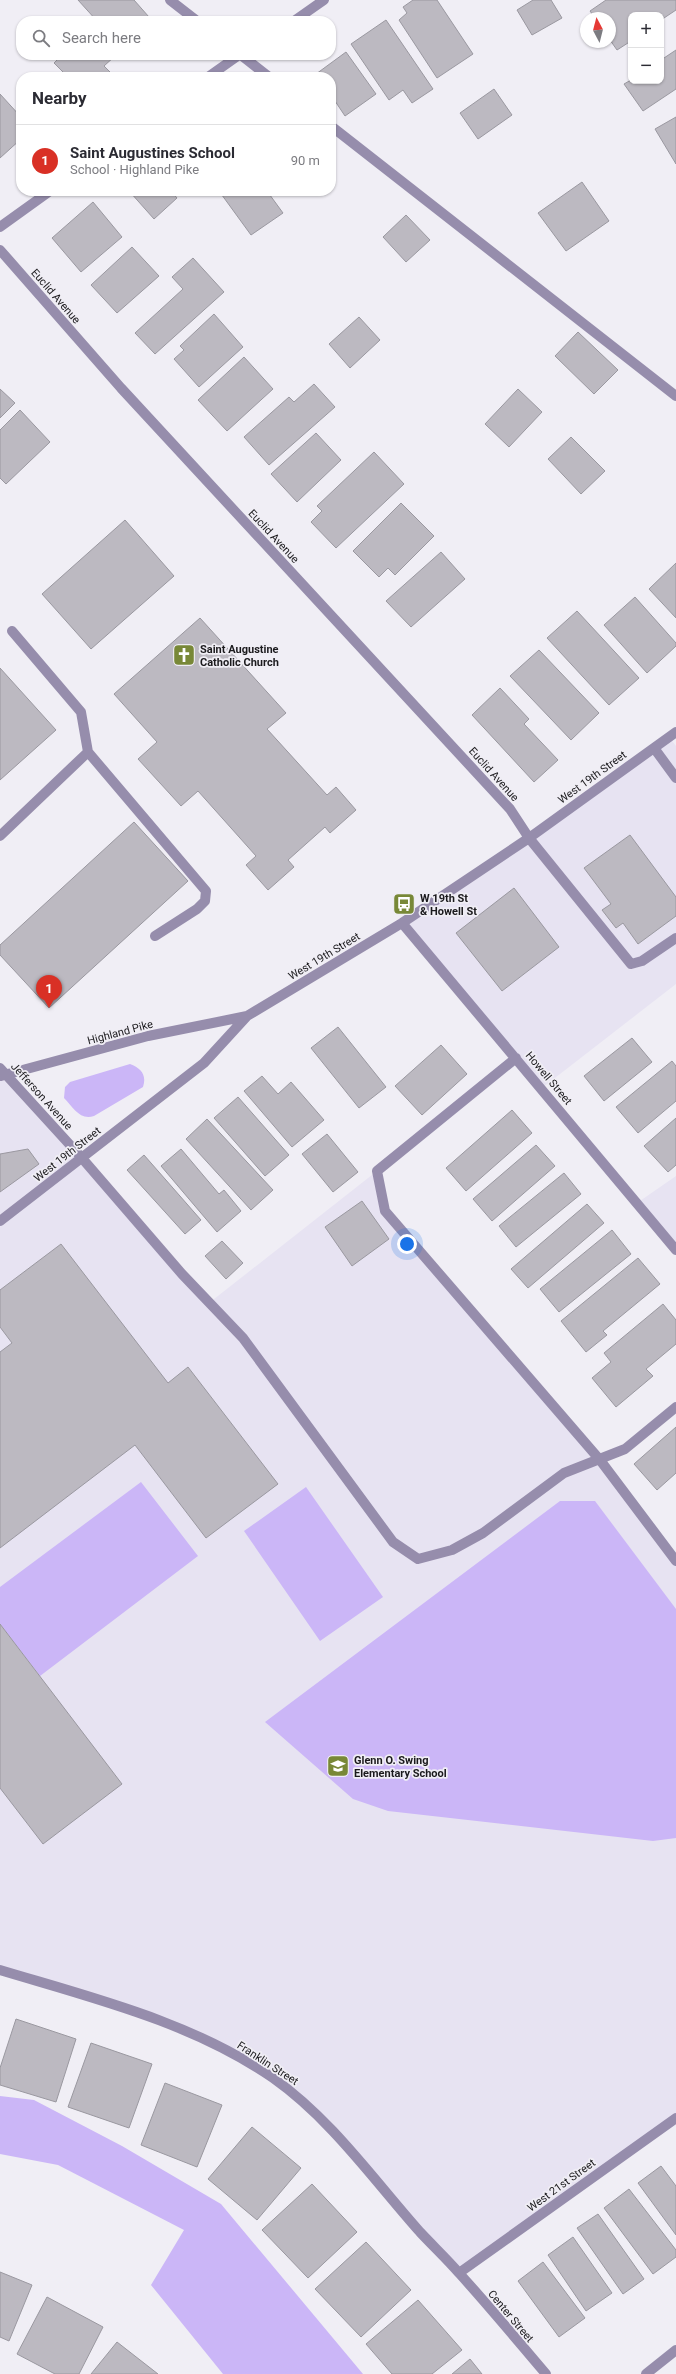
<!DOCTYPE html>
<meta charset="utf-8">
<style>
body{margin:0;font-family:Roboto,sans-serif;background:#f7f7f7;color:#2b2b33}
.controls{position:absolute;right:12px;top:12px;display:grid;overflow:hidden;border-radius:8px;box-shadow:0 1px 3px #0004}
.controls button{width:36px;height:36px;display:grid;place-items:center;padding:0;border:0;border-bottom:1px solid #e1e1e2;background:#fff;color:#2b2b33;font:20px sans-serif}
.compass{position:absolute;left:580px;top:12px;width:36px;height:36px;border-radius:50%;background:#fff;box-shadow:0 1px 3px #0004;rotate:353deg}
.you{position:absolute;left:407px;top:1244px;width:14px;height:14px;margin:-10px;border:3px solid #fff;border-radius:50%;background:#1a73e8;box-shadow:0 0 0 6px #1a73e833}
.badge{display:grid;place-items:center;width:26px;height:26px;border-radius:50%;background:#d93025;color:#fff;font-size:13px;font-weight:700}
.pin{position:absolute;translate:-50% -33px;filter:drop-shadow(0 1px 2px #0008)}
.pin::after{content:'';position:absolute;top:21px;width:14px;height:12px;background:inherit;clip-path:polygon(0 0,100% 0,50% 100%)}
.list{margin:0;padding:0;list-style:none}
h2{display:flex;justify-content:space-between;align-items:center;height:52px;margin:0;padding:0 16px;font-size:17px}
h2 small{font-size:13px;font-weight:400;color:#7c7c81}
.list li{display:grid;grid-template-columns:26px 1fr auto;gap:12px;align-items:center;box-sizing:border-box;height:72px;padding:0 16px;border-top:1px solid #e1e1e2}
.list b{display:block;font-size:15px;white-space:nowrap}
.list p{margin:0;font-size:13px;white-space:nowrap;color:#7c7c81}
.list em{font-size:13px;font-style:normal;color:#7c7c81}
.icon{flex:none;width:22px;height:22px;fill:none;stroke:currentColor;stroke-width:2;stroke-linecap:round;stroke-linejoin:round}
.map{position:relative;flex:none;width:676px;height:2374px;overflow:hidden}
.search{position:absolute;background:#fff;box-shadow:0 1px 3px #0004;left:16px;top:16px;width:320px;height:44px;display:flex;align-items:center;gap:10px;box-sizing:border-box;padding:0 14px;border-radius:16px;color:#7c7c81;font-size:15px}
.panel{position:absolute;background:#fff;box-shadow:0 1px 3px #0004;left:16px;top:72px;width:320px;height:124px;border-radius:16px}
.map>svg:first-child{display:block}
</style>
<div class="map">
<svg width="676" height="2374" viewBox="0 0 676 2374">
<rect width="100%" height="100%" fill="#f0eef5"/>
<path fill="#e7e3f2" d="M669,737l7,9v238l-134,104 -140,-165z
M6,1075l203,228 168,-132 8,40 215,249 76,101v557l-217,155 -97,-110 -90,-85 -100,-53 -172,-55v-893z
M676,1176v74l-39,-47z"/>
<path fill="#cbb6f7" d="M130,1064c11,4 17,11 13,23l-49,29c-14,5 -21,-9 -30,-18l1,-11 5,-5z
M141,1482l57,74 -158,120 -40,-52v-37z
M306,1487l77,110 -63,44 -76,-110z
M560,1501h35l81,108v229l-23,3 -265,-30 -35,-12 -88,-77z
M0,2096l34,4 88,46 99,58 142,170h-140l-72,-89 33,-55 -126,-65 -58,-11z"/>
<path fill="#bcb9c1" stroke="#9a98a0" d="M78,0h56l15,17 -5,4h-47z
M413,0h24l36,54 -36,24 -38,-58 8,-7 -4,-6z
M533,0h18l11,18 -30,17 -15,-25z
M606,0h70v10l-15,10v-5h-30v26l-14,9 -7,-10v-22h-15l-5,-7z
M386,20l47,69 -21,14 -9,-13 -14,10 -38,-56z
M676,50v39l-33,22 -19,-27 7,-4 30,1v-21z
M346,52l30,42 -31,22 -14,-21v-18h-13l-2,-3z
M62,55h52l1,1 -11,10 7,7 -4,4h-39l-14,-14z
M494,89l18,26 -34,24 -18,-26z
M0,94l21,23v22l-21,19z
M676,117v47l-21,-35z
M582,182l27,39 -43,30 -28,-38z
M131,191h40l6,7 -23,21 -24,-27z
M219,191h48l16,22 -32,22z
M93,202l29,35 -41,35 -29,-34z
M406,215l24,25 -24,22 -23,-25z
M132,247l27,29 -42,37 -26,-28z
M193,258l31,34 -69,62 -20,-21 48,-44 -11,-12z
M214,314l29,33 -44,40 -25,-28 10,-9 -4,-4z
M359,317l21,23 -30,28 -21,-24z
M578,332l40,38 -24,24 -39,-38z
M244,357l29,32 -46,42 -29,-31z
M314,384l21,23 -66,58 -25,-28 45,-40 5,5z
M0,389l15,14 -15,15z
M518,389l24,23 -33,35 -24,-23z
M20,410l30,32 -44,42 -6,-6v-48z
M316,433l25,27 -44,42 -26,-28z
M571,437l34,34 -24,23 -33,-35z
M374,452l30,32 -68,64 -25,-26 11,-11 -5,-5z
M401,503l33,33 -39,39 -7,-7 -9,9 -26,-26z
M125,520l49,56 -83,73 -49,-55z
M441,552l24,27 -54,48 -25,-26z
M676,563v55l-27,-29z
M635,597l41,46v3l-29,27 -43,-48z
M577,611l62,67 -30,27 -62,-67z
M200,618l86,95 -19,16 60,66 9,-8 20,23 -26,23 -5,-6 -37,33 6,7 -26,23 -22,-25 10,-9 -58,-65 -17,15 -43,-47 19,-17 -43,-48z
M539,650l60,63 -28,27 -61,-64z
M0,668l56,62 -56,50z
M500,688l29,31 -5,5 34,36 -24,22 -62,-67z
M134,822l54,59 -139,127 -49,-53v-10z
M630,835l46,62v19l-38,28 -15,-21 -7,5 -14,-18 9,-6 -27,-36z
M514,888l45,59 -57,44 -46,-58z
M338,1027l48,60 -27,21 -48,-60z
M632,1038l20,24 -48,39 -20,-25z
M441,1045l26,29 -45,41 -27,-29z
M672,1061l4,5v35l-38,32 -22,-26z
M262,1076l16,18 13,-12 33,38 -32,27 -48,-56z
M238,1097l51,58 -24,21 -51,-58z
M512,1110l20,23 -66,58 -20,-23z
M676,1118v47l-8,7 -24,-26z
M207,1119l66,71 -22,20 -65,-71z
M327,1134l31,38 -25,20 -31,-38z
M536,1145l19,21 -63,55 -19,-22z
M28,1149l11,15 -39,28v-38z
M181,1149l38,45 5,-4 17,21 -24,21 -56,-66z
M144,1155l57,65 -16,14 -58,-64z
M564,1173l17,21 -65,53 -17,-21z
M362,1201l27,38 -37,27 -27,-39z
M587,1204l17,19 -76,65 -17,-19z
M612,1230l19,24 -72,58 -19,-23z
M222,1241l21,22 -17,16 -21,-23z
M61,1244l107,139 20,-16 90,117 -72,54 -71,-93 -135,103v-196l12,-9 -12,-16v-37z
M638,1258l22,26 -57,47 4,4 -21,17 -25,-31z
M663,1304l13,16v24l-30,25 7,7 -37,31 -24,-29 19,-16 -7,-9z
M676,1427v46l-19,17 -23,-26z
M0,1624l122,160 -79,60 -43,-56z
M16,2019l60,20 -20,63 -56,-17v-17z
M91,2043l61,21 -23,64 -61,-21z
M165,2083l57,22 -25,62 -56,-22z
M252,2127l49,41 -44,52 -49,-41z
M661,2166l15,20v49l-38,-52z
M312,2184l45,48 -49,46 -46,-48z
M629,2189l47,61v7l-23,17 -49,-66z
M598,2214l46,65 -21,15 -46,-66z
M573,2237l39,56 -26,18 -38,-56z
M366,2242l45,48 -50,47 -46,-48z
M543,2262l42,56 -26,19 -41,-56z
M0,2272l32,13 -23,56 -9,-4z
M47,2297l56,30 -24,47h-24l-38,-20z
M418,2300l44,50 -30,24h-40l-26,-30z
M117,2342l41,32h-67z
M470,2359l12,15h-30z"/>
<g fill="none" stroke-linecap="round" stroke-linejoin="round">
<path stroke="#968dac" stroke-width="10" d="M170,0l27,21
M294,21l30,-21
M241,55l28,22
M208,77l31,-22
M331,126l345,270
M0,227l50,-36
M0,250l121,138 389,421 19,29 102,126 11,-3 34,-23
M12,631l69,81 7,40
M654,748l22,30
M0,836l88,-84 118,139 -1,10 -8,8 -42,27
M402,923l274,327
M516,1058l-139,113 8,40 215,249 76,101
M0,1068l81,89 101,117 61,64 150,204 25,17 34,-9 31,-17 81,-60 61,-24 51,-42
M1,1076l147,-40 99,-20
M0,1221l204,-158 43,-47 155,-93 127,-85 147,-106
M0,1970c93,28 192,52 273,108 58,41 100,101 147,154 13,14 27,27 39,41 30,33 58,67 87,101
M459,2273l217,-155
M646,2374l30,-24"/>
</g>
<defs>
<g id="church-square" transform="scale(1.15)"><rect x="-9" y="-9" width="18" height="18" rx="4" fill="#788837" stroke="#f0eef5"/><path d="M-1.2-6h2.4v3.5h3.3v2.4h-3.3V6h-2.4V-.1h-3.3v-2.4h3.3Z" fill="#fff"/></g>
<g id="bus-square" transform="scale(1.15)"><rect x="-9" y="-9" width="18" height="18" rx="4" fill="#788837" stroke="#f0eef5"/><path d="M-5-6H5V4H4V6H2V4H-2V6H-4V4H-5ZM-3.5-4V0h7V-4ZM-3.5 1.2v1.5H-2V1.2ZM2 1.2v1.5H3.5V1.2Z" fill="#fff"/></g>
<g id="school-square" transform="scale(1.15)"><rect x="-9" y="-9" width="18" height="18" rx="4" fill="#788837" stroke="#f0eef5"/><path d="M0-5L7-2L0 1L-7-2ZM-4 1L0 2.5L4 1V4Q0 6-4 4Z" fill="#fff"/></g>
</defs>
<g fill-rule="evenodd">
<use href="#church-square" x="184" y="655"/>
<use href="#bus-square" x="404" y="904"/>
<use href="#school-square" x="338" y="1766"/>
</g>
<g text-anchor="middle" stroke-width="3.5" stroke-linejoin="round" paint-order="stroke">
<g font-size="11" fill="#1b1a1d" stroke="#f0eef5">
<text transform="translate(56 296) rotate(49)" y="4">Euclid Avenue</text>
<text transform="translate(274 536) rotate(47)" y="4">Euclid Avenue</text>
<text transform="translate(494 774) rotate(48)" y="4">Euclid Avenue</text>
<text transform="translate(592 777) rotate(-36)" y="4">West 19th Street</text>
<text transform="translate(324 956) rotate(-31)" y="4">West 19th Street</text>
<text transform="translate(120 1032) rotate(-15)" y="4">Highland Pike</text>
<text transform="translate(549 1078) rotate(50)" y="4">Howell Street</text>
<text transform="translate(42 1096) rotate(48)" y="4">Jefferson Avenue</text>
<text transform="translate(67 1154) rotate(-38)" y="4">West 19th Street</text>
<text transform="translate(268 2063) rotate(33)" y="4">Franklin Street</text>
<text transform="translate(561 2185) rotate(-36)" y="4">West 21st Street</text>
<text transform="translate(511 2316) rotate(50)" y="4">Center Street</text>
</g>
<g font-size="11" font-weight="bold" fill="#1b1a1d" stroke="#f0eef5" text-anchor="start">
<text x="200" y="653">Saint Augustine<tspan x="200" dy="13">Catholic Church</tspan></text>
<text x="420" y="902">W 19th St<tspan x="420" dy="13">&amp; Howell St</tspan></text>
<text x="354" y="1764">Glenn O. Swing<tspan x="354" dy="13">Elementary School</tspan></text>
</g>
</g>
</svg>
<div class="controls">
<button>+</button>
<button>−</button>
</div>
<svg class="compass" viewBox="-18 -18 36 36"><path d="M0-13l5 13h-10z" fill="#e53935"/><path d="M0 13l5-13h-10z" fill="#7c7c81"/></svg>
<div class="you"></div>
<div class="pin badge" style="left:49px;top:1008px">1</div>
<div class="search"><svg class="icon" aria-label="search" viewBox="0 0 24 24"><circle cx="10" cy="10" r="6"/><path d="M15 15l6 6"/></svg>Search here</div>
<section class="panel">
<h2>Nearby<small></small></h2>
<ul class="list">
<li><span class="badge">1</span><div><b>Saint Augustines School</b><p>School · Highland Pike</p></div><em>90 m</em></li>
</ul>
</section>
</div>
